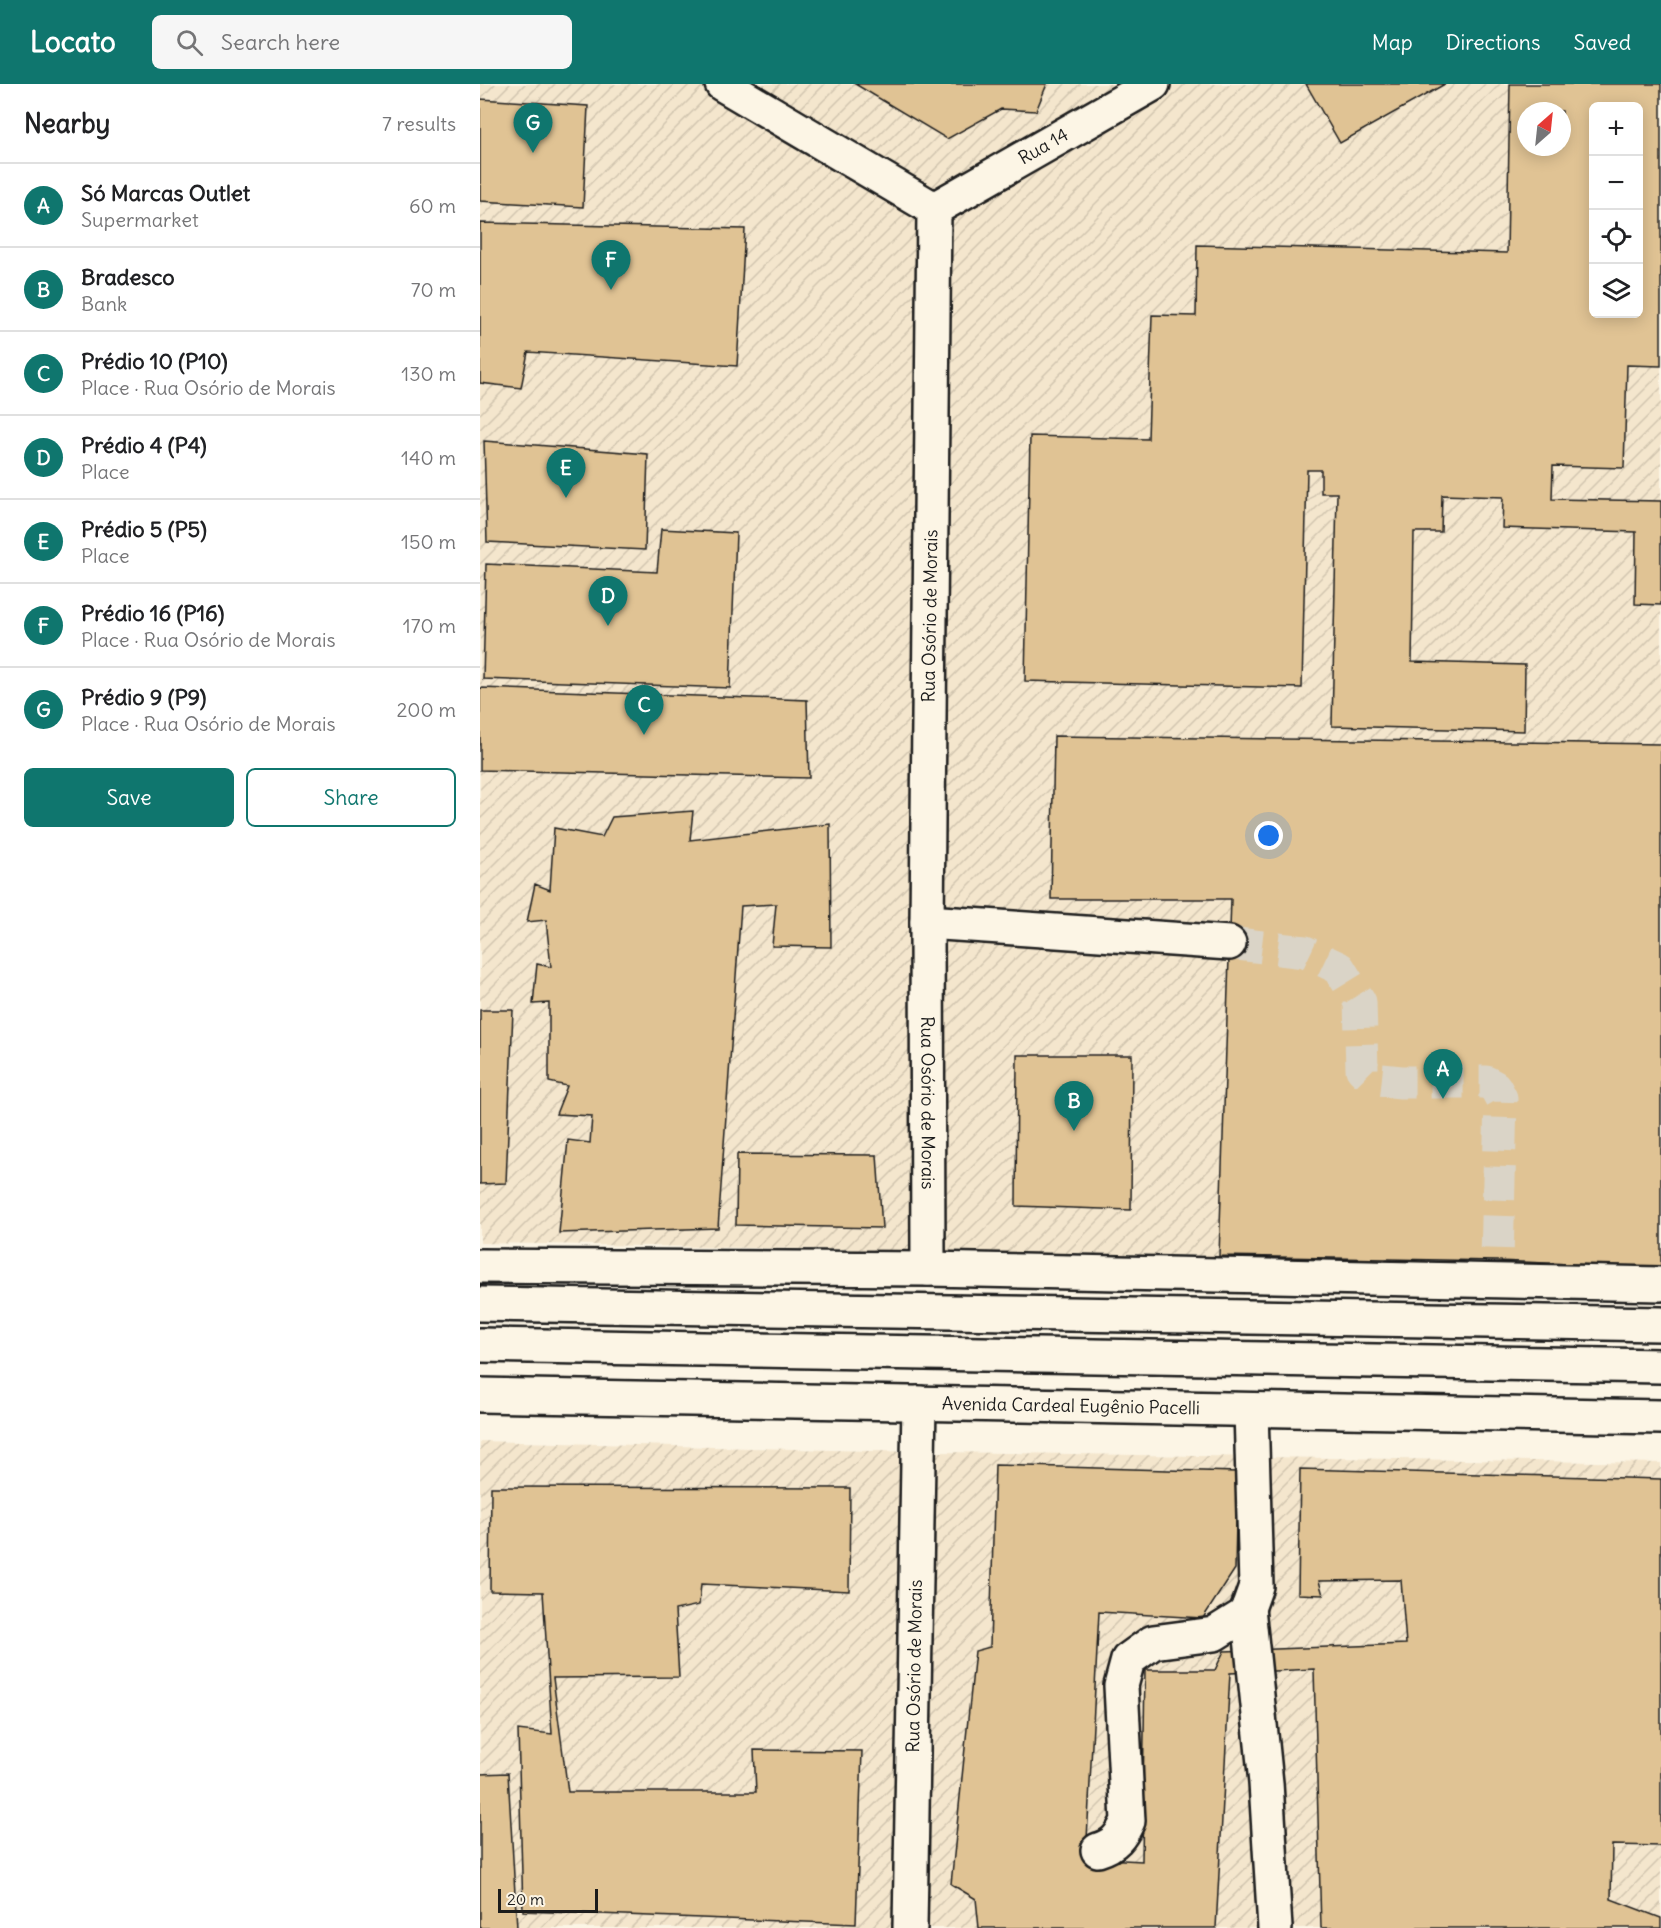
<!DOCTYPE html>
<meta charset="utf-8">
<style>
body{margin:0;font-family:Delius,sans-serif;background:#f6f6f6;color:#202124}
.controls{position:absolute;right:18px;top:18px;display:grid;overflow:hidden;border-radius:9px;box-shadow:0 3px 15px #0003}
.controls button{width:54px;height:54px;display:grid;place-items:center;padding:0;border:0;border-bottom:2px solid #e0e0e0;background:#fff;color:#202124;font:30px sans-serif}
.compass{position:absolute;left:1037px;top:18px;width:54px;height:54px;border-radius:50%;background:#fff;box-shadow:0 3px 15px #0003;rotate:27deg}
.scale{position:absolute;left:18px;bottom:15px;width:100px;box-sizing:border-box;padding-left:6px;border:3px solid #1c1c1c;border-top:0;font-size:16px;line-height:21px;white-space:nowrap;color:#1c1c1c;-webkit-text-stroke:4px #fcf5e5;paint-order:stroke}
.you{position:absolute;left:789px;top:752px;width:21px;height:21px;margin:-15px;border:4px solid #fff;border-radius:50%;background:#1a73e8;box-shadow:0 0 0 9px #1a73e833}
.badge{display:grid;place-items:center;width:39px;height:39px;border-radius:50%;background:#0f766e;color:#fff;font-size:20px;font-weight:700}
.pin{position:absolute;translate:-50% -50px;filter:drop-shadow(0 2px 3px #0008)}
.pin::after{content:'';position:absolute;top:32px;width:21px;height:18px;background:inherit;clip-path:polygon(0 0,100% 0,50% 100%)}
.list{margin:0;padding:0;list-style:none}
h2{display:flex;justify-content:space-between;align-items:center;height:78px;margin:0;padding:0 24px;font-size:26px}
h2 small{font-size:20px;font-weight:400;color:#757577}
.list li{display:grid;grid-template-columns:39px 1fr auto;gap:18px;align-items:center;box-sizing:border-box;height:84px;padding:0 24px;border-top:2px solid #e0e0e0}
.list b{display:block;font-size:22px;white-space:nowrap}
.list p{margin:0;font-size:20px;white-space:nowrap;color:#757577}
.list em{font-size:20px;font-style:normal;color:#757577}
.actions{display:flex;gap:12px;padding:18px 24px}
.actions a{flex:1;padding:14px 0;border:2px solid #0f766e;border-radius:9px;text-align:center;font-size:21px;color:#0f766e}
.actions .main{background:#0f766e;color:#fff}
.icon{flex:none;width:33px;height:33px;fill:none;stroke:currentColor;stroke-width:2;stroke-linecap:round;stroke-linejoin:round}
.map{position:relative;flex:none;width:1181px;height:1844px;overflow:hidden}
header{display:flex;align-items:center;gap:36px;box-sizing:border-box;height:84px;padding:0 30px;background:#0f766e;color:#fff}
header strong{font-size:28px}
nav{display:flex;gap:33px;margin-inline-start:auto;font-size:21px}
.search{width:420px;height:54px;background:#f6f6f6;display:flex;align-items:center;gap:15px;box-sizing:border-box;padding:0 21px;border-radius:9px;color:#757577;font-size:22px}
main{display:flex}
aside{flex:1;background:#fff}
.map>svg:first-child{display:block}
</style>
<header>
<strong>Locato</strong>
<div class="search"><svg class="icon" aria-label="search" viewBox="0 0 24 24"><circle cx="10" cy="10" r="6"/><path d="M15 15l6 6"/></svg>Search here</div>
<nav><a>Map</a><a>Directions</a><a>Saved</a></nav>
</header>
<main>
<aside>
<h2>Nearby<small>7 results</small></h2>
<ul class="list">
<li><span class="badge">A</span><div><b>Só Marcas Outlet</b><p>Supermarket</p></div><em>60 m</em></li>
<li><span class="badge">B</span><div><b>Bradesco</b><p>Bank</p></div><em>70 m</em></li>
<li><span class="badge">C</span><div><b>Prédio 10 (P10)</b><p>Place · Rua Osório de Morais</p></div><em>130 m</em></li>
<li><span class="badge">D</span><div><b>Prédio 4 (P4)</b><p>Place</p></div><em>140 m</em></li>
<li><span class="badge">E</span><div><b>Prédio 5 (P5)</b><p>Place</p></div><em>150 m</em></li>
<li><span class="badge">F</span><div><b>Prédio 16 (P16)</b><p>Place · Rua Osório de Morais</p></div><em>170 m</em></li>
<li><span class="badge">G</span><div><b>Prédio 9 (P9)</b><p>Place · Rua Osório de Morais</p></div><em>200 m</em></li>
</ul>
<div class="actions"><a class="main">Save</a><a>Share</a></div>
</aside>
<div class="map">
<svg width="1181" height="1844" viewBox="0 0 1181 1844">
<defs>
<pattern id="industrial-furrows" width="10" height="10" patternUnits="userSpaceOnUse" patternTransform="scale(1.5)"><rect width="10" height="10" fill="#f4e6cd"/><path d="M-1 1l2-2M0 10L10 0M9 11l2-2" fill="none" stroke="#d1c5af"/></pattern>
</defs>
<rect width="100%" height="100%" fill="#fcf5e5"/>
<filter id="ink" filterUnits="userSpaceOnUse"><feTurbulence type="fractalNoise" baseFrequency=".0167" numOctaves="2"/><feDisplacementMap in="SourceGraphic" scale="12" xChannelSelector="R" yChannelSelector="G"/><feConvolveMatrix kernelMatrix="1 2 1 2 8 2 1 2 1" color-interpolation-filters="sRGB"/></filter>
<g filter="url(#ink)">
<path fill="url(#industrial-furrows)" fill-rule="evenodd" d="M0,0h1181v1180l-1181,-21zM1114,22h44v208h-44zM1046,27h36v36h-36z
M0,1357l390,10 791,12v465h-1181z"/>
<path fill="#e0c394" stroke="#1c1c1c" stroke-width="1.5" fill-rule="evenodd" d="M375,0h192l-11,27 -35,-2 -54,30z
M826,0h139l-105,59z
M1030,0h151v282l-34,-1 -3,103 -71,-2 -1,33 109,2v104l-26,-1 1,-72 -134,-4 1,-31 -61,-2 -1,37h-27l-2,130 113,3 -1,66 -192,-5 5,-233h-16v-23h-14l-5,218 -277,-7 5,-245 118,3 4,-124 44,1 1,-71 310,8zM1114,22h44v208h-44zM1046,27h36v36h-36z
M0,15l108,7 -5,101 -103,-6z
M0,139l265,6 -8,137 -209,-14 -7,36 -41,-5z
M4,357l164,13 -3,96 -158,-8z
M181,445l75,4 -6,155 -247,-9 3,-115 171,8z
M0,604l327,12 2,78 -329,-8z
M574,652l607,8v524l-164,-7 -278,-5 12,-357h-180z
M213,727l-3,29 140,-16 1,123 -59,-1 4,-42 -35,2 -23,322 -159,5 9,-93 22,3 2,-27 -36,-2 11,-28 -18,-4v-79l-16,1 4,-40 14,3 -5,-47 -19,2 8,-38 15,6 4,-62 48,9 10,-20z
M0,926h33l-7,173 -26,1z
M537,971h115l-1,155 -115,-4z
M257,1070l140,1 5,73 -146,-3z
M515,1381l242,7 -2,97 -32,49 -104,-6 -13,246 56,3 3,-191h70l9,-19 182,-7 -5,-64 -82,1 4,14 -25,-1 2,-125 361,10v367l-49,-1 -1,54 50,19v10h-340l-7,-259 -84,4 -14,255h-237l-3,-29 -25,-15 24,-233 15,-4z
M11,1403l359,1 -1,103 -148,-7 -2,21 -24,5 4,67 -126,1 15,114h188l-2,-42 108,1 -6,173 -333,-13 -5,-181 34,4 -9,-142 -53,-1z
M28,1689l9,155h-37v-154z"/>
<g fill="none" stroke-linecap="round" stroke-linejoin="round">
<path stroke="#dad4c7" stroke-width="33" stroke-dasharray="33 16" stroke-linecap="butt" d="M749,859l76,9 34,16 21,34 2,67 10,10 29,3h85l9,5 6,11 -4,163"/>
<g stroke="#1c1c1c" stroke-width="38">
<g id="minor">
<path id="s1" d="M242,0l212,125 -7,713 1,347"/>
<path id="s2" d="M454,125l219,-125"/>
<path d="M447,838l302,21"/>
<path d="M768,1524l18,175 9,145"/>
<path d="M618,1766c17,-5 23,-14 30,-29l-7,-135 7,-26 25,-18 61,-8 32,-20 10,-28 -5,-176"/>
<path id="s3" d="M430,1844l9,-525"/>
</g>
</g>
<g stroke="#1c1c1c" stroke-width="38">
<g id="major">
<path d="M0,1182l448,3 733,15"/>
<path id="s4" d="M0,1311l1181,22"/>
</g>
</g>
<g stroke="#1c1c1c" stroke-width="38">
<path id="highway" d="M0,1220l1181,20
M0,1261l1181,21"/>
</g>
<use href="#minor" stroke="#fcf5e5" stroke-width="33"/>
<use href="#major" stroke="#fcf5e5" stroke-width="33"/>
<use href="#highway" stroke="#fcf5e5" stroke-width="33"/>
</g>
</g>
<g text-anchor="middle" stroke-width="5" stroke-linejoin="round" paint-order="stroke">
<g font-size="18" fill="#1c1c1c" stroke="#fcf5e5">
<text dy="6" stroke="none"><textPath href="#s2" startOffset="126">Rua 14</textPath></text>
<text transform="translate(450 532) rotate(-89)" y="6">Rua Osório de Morais</text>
<text dy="6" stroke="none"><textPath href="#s1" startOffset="1140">Rua Osório de Morais</textPath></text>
<text dy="6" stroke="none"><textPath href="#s4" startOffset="591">Avenida Cardeal Eugênio Pacelli</textPath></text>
<text dy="6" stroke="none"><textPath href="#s3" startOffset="262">Rua Osório de Morais</textPath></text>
</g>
</g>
</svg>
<div class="controls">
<button>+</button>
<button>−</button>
<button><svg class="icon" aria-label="locate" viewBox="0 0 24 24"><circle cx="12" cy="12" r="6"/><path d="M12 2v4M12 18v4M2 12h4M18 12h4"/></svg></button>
<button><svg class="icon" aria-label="layers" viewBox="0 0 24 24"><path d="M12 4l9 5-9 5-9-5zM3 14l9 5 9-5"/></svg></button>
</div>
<svg class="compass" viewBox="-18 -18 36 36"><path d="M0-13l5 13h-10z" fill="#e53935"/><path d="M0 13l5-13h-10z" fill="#757577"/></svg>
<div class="scale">20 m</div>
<div class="you"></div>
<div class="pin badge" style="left:963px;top:1015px">A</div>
<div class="pin badge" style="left:594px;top:1047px">B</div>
<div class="pin badge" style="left:164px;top:651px">C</div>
<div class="pin badge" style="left:128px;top:542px">D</div>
<div class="pin badge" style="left:86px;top:414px">E</div>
<div class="pin badge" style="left:131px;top:206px">F</div>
<div class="pin badge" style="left:53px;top:69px">G</div>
</div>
</main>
